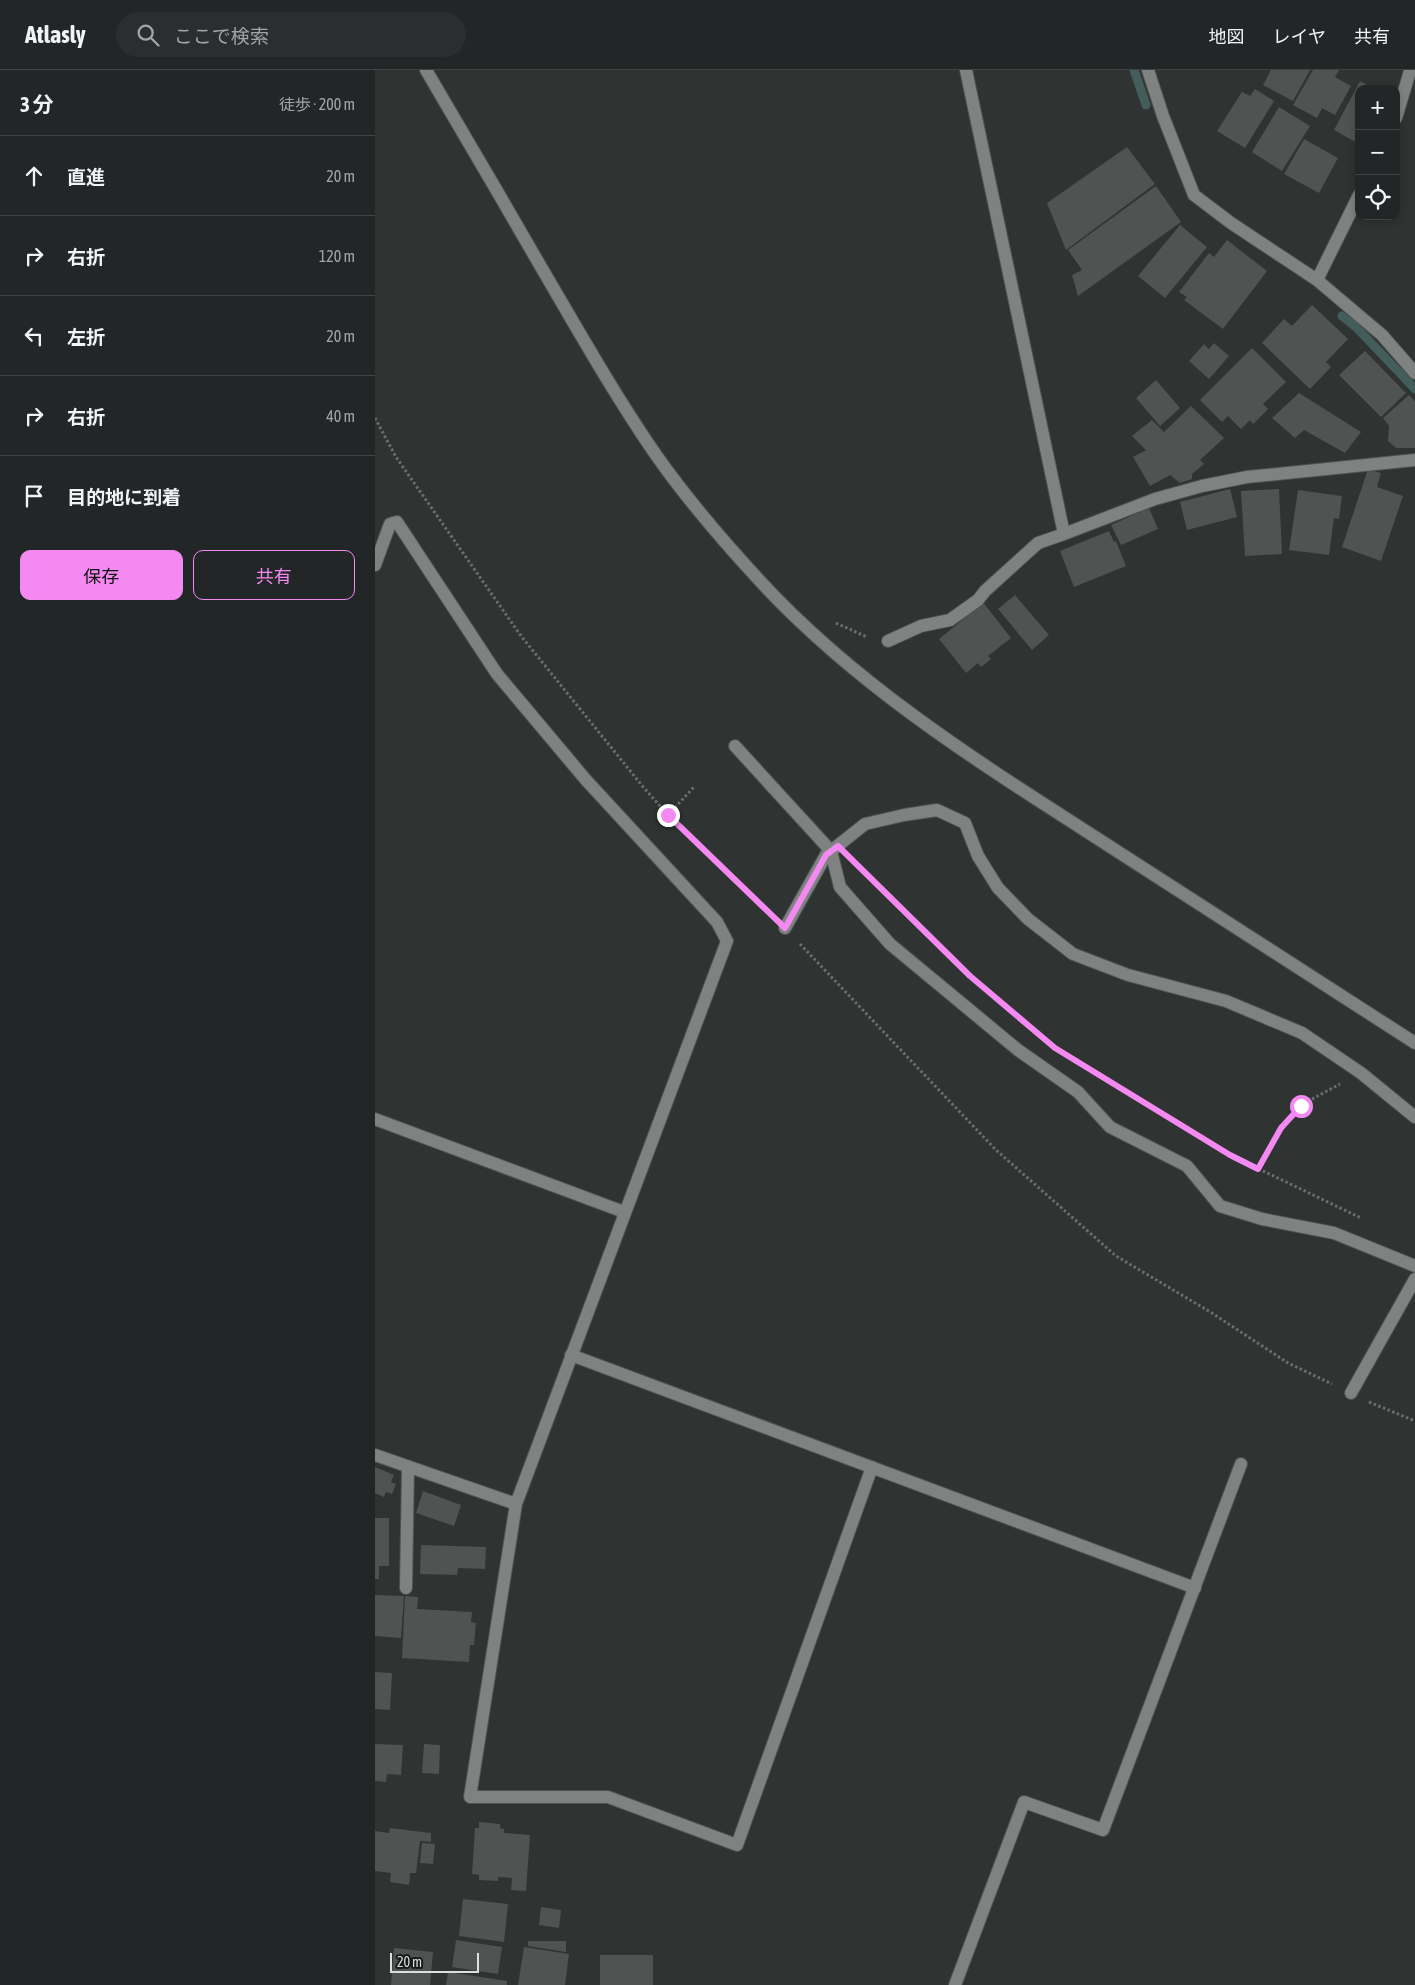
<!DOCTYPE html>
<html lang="ja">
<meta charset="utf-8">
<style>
body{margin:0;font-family:"Asap Condensed","Noto Sans JP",sans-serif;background:#2b2e2e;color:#f1f3f6}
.controls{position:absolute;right:15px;top:15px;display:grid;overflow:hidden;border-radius:10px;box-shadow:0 2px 8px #0003}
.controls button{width:45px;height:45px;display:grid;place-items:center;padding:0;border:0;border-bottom:1px solid #404343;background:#232626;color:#f1f3f6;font:25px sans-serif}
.scale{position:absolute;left:15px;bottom:12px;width:89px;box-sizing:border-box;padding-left:5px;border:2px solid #dddfde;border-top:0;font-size:14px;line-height:18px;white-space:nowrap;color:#dddfde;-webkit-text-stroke:4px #181a1a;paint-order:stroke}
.stop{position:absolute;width:15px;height:15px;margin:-11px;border:4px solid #f489f1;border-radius:50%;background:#fff}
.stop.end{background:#f489f1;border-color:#fff;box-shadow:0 1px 5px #0008}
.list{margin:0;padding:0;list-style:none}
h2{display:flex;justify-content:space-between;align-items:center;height:65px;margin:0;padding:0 20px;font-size:21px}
h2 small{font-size:16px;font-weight:400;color:#a3a5a7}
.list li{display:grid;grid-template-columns:32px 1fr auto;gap:15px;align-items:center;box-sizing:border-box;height:80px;padding:0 20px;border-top:1px solid #404343}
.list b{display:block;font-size:19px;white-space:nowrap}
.list em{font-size:16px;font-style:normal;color:#a3a5a7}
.actions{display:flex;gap:10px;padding:15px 20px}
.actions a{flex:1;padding:11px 0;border:1px solid #f489f1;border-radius:10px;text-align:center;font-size:18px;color:#f489f1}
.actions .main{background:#f489f1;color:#111}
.icon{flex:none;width:28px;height:28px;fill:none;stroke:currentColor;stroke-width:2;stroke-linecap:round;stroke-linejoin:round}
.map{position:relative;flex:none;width:1040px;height:1915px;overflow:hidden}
header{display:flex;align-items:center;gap:30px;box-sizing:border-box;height:70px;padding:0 25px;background:#232626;border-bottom:1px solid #404343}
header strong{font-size:24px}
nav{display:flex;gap:28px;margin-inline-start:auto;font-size:18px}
.search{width:350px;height:45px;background:#2b2e2e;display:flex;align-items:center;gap:12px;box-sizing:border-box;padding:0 18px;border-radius:28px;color:#a3a5a7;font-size:19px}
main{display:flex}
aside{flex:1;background:#232626}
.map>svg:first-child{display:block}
</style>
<header>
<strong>Atlasly</strong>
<div class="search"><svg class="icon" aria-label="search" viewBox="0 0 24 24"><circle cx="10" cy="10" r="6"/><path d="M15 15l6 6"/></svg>ここで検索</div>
<nav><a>地図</a><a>レイヤ</a><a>共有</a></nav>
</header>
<main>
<aside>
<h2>3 分<small>徒歩 · 200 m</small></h2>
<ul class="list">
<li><svg class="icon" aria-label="ahead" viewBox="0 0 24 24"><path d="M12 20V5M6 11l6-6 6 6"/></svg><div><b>直進</b></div><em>20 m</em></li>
<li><svg class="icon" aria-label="right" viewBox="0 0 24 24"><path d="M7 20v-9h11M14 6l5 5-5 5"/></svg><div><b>右折</b></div><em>120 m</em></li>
<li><svg class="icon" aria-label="left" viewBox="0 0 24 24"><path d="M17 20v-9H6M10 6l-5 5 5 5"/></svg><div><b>左折</b></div><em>20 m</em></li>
<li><svg class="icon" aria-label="right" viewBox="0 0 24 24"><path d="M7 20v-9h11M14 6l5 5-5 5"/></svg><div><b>右折</b></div><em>40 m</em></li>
<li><svg class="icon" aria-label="arrive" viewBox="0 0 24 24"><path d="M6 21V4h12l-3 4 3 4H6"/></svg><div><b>目的地に到着</b></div></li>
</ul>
<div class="actions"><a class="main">保存</a><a>共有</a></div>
</aside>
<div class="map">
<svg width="1040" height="1915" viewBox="0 0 1040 1915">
<rect width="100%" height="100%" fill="#2f3332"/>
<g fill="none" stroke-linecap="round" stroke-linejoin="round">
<path stroke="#435e5a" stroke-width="9" d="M759,0l12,35
M967,246l14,11 59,62"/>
</g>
<path fill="#4f5352" d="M896,0h39l-17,31 -30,-16z
M938,0h26l-4,7 16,9 -16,29 -13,-7 -5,10 -24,-13z
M985,11l14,8h-15v55l-25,-14z
M880,19l19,12 -29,47 -28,-17 25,-39 8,4z
M904,37l31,19 -28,45 -30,-19z
M929,69l34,19 -19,35 -35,-19z
M752,77l28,37 -89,66 -19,-47z
M781,116l25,36 -103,74 -6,-21 10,-5 -14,-20z
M805,155l27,22 -42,51 -27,-22z
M852,170l40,31 -44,58 -39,-29 3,-3 -8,-5 30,-39 5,4z
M937,235l36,34 -22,23 5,5 -21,22 -48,-46 22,-24 8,7z
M839,273l15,13 -20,23 -20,-18 15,-17 5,5z
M877,278l34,34 -23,22 5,5 -15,15 -3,-4 -9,9 -13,-13 -6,6 -22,-22z
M990,281l41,42 -25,24 -42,-42z
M781,310l24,28 -20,18 -24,-28z
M924,323l62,39 -16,21 -41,-23 -9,8 -23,-20z
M1034,325l6,6v47h-19l-8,-7 1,-15 -6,-8z
M816,336l33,32 -24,22 4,4 -12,10v5l-12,4 -10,-8 -20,11 -17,-29 13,-7 -14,-14 20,-16 12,12z
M993,399l13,4 -4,14 26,9 -22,65 -39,-14z
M855,419l7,28 -50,13 -7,-28z
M904,419l3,65 -37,2 -4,-65z
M923,420l44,6 -3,23 -5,-1 -5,37 -40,-5z
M774,438l9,21 -37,16 -10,-20z
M734,461l5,11 2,-1 10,25 -52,21 -14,-36z
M640,525l34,40 -17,15 -34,-41z
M607,531l29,37 -23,18 3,3 -10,8 -3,-4 -12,10 -27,-34 26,-21 -2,-2z
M0,1397l19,8 -3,7 5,2 -4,10 -6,-2 -2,5 -9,-4z
M48,1421l38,14 -7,21 -38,-13z
M0,1448h14v48h-10v13h-4z
M46,1475l65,2 -1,22 -27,-1 -1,7 -37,-1z
M0,1525l29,1 -3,42 -26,-2z
M30,1526l13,1 -1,12 55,3 -1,10 5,1 -2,22h-4l-1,17 -67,-4z
M0,1602l17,1 -2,37 -15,-1z
M0,1674l28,1 -2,30 -14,-1 -1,8 -11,-1z
M49,1674l16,1 -1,29 -17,-1z
M104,1752l21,2v4l4,1v4l26,2 -4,56 -15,-1 1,-12 -14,-1v4l-19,-1v-5l-7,-1 3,-46h4z
M15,1758l41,5v9l-11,-1 -4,32h-6l-1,12 -19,-3 1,-9 -16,-2v-40l14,2z
M47,1773l13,1 -2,20 -13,-1z
M88,1829l45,5 -4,38 -45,-6z
M166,1837l20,3 -2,18 -20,-3z
M81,1870l46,7 -4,27 -46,-7z
M153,1871h38v11l-38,-6z
M149,1877l45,7 -4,31h-47z
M19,1878l39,4 -3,33h-39z
M225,1885h53v30h-53z
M73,1902l59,9v4h-61z"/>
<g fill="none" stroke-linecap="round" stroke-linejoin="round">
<g stroke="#4e5251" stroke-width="14">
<path id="lane" d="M360,676l96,105 9,36 50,57 128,106 60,42 32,35 77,39 33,40 42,13 72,14 81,33
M410,858l41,-73 39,-31 39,-9 33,-5 28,13 13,33 20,32 30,31 45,35 55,21 98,26 76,32 59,40 54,44
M976,1323l64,-114
M31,1518l2,-121"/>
</g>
<g stroke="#4e5251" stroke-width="14">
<path id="street" d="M591,0l98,464 91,-35 47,-13 45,-9 168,-17
M773,0l15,46 31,79 37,28 86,57 65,55 33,38
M1021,48l14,-47
M942,210l42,-85
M0,495l15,-41 7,-2 100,152 89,106 131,142 10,19 -211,563 -141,-49
M513,571l33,-15 29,-6 28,-20 7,-9 53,-48 26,-9
M0,1049l249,93
M196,1285l624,233
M141,1434l-46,293h138l129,48 135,-378
M580,1915l69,-183 79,28 138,-366"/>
</g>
<g stroke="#4e5251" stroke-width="14">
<path id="secondary" d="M51,0c39,66 77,131 115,197 37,63 73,127 115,188 31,44 67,86 104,126 95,103 215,179 332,254 108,69 215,139 323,208"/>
</g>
<path stroke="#6b6e6d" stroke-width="3" stroke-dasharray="2.5 2.5" stroke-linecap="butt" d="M0,348l21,39 125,179 123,152 24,27 102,97
M461,553l31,14
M293,745l26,-28
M483,796l112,110 78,66
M425,874l196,206 120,106 96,57 76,50 44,21
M694,987l161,98 131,63
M883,1099l23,-41 20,-23 39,-21
M994,1332l46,19"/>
<use href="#lane" stroke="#7e8382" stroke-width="12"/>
<use href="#street" stroke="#7e8382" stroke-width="12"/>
<use href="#secondary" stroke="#7e8382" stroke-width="12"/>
</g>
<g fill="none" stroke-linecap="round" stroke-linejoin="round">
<path stroke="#f489f1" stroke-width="6" d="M293,745l117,113 41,-73 12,-9 132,130 85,72 175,107 28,14 23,-41 20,-22"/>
</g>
</svg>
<div class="controls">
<button>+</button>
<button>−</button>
<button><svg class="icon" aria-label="locate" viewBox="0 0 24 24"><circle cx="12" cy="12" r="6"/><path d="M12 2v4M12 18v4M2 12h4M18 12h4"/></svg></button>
</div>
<div class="scale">20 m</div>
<div class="stop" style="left:926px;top:1036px"></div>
<div class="stop end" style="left:293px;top:745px"></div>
</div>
</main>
